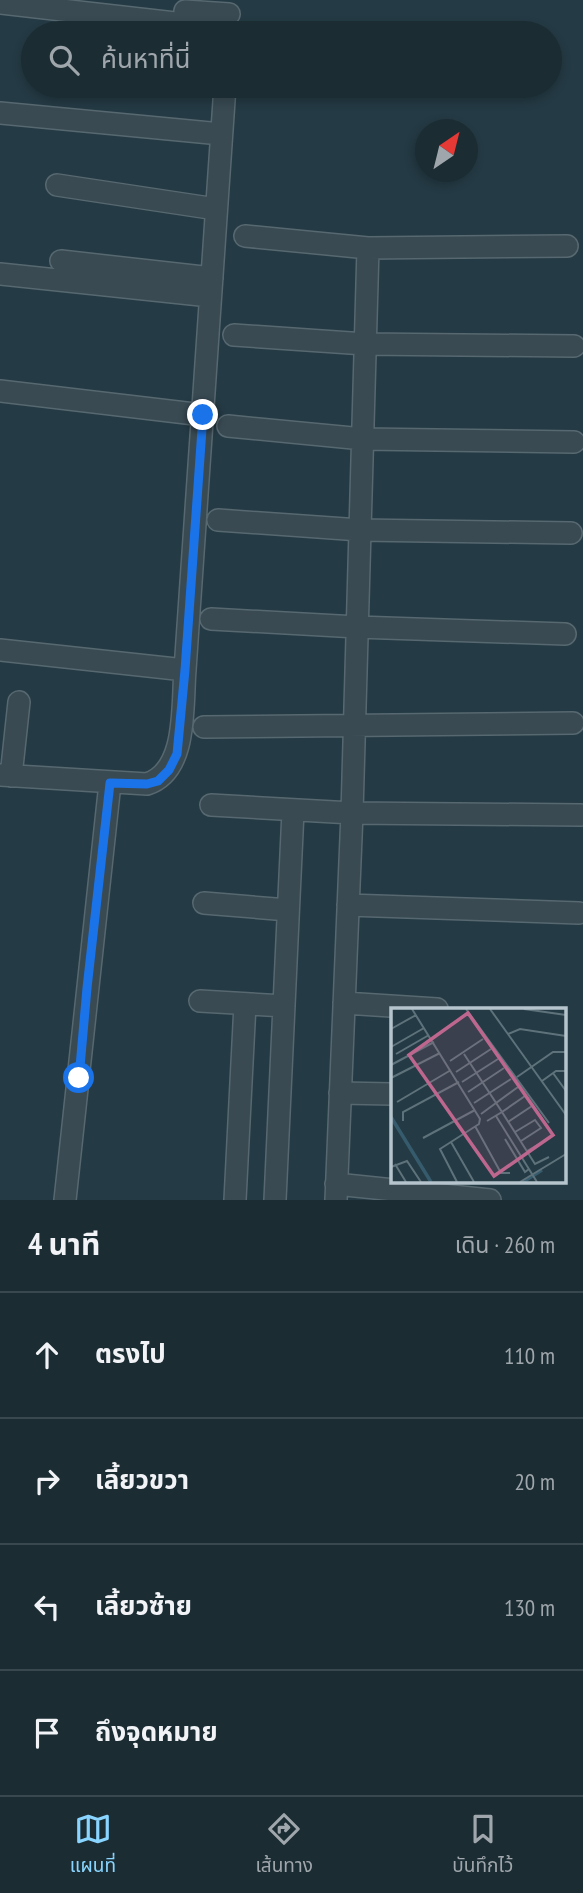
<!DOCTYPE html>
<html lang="th">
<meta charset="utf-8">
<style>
body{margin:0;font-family:"PT Sans Narrow","Noto Sans Thai",sans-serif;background:#24343b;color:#f1f3f6}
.compass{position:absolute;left:415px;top:119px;width:63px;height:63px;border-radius:50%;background:#1b2c33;box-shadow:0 4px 10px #0003;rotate:35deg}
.stop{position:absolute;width:21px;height:21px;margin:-16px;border:5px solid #1a73e8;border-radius:50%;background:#fff}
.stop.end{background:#1a73e8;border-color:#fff;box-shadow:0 2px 7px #0008}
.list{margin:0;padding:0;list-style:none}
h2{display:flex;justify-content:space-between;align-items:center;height:91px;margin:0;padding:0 28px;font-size:30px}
h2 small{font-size:23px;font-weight:400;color:#a0a7ac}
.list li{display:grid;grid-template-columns:46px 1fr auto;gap:21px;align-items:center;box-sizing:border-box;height:126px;padding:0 28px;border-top:2px solid #39484e}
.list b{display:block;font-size:26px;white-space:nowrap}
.list em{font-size:23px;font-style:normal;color:#a0a7ac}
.icon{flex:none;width:38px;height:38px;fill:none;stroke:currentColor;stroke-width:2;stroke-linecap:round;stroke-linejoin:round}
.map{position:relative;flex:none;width:583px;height:1200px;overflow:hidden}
.search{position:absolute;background:#1b2c33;box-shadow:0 4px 10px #0003;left:21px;right:21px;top:21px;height:77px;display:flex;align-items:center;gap:18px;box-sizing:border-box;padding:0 24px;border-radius:38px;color:#a0a7ac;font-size:26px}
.sheet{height:595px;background:#1b2c33}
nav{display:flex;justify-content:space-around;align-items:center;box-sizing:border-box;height:98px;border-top:2px solid #39484e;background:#1b2c33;font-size:19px;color:#a0a7ac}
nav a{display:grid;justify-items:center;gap:4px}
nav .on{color:#89d5ff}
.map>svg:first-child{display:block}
</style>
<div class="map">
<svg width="583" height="1200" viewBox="0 0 583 1200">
<rect width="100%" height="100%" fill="#243a44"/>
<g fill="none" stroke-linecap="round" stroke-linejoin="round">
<g stroke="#576870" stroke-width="24">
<path id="minor" d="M0,3l228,26
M185,11l44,3
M0,113l221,21
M57,185l159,24
M245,236l123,12 199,-2
M61,261l151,17
M0,274l210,22
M234,335l131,9 209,2
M0,391l203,24
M228,426l135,13 211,3
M218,520l142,10 211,3
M211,619l146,8 208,7
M0,650l185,20
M204,727l369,-4
M0,775l147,9c41,-13 35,-79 38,-114l40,-584
M11,776l8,-74
M211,805l141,8 16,-565
M204,903l84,7
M348,905l231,8
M200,1001l84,5
M344,1003l93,6
M340,1093l52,1
M336,1184l154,16
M65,1200l45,-417
M235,1200l10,-196
M275,1200l18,-389
M336,1200l16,-387 229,2"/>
</g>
<use href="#minor" stroke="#394a53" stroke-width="21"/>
</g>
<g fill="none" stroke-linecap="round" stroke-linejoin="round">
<path stroke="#1a73e8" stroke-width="9" d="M79,1078l8,-90 23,-205 37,1 11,-3 11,-11 8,-16 8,-84 18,-255"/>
</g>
<g transform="translate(391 1008)">
<rect width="175" height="175" fill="#243a44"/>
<path fill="none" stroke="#365b6c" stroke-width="3.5" d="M0,109l40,65M132,174l19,-12"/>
<path fill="none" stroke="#5e727b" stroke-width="2" d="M21,1l68,110 -1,5 -39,25 17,33M75,1l83,114M99,1l76,106M133,1l42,6M0,21l25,-14M117,26l12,-5 46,7M0,39l33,-19M5,46l33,-19M73,46l38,58 -15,9M59,53l33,-22M0,57l43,-23M65,64l35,-23M162,65l13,18M126,69l36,-25h13M0,70l49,-25M151,73l14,-10h10M71,74l36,-23M77,84l36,-24M134,88l-23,16 33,52 14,-7M6,94l54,-32M83,95l37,-24M90,106l37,-27M105,108l41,66M12,113v-9l56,-30M117,114l24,-16M84,118l26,47h9M124,124l20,-12 6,8 -20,13M32,130l52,-28M114,131l20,33 4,-3M60,134l23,40M136,143l19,-11M4,156l11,18M0,159l16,-6 14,21M129,174l46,-28"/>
<path fill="#bd668e" fill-opacity="0.15" stroke="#bd668e" stroke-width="3.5" d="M77,5l85,122 -59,41 -85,-121z"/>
<rect width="175" height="175" fill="none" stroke="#b6c5cd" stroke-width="3.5"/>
</g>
</svg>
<svg class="compass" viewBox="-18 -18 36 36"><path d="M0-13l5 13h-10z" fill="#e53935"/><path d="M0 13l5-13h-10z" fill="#a0a7ac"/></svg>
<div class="stop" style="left:79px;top:1078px"></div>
<div class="stop end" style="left:203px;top:415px"></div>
<div class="search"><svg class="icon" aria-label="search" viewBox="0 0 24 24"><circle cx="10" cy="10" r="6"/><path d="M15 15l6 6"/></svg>ค้นหาที่นี่</div>
</div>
<section class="sheet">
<h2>4 นาที<small>เดิน · 260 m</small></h2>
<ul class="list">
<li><svg class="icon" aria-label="ahead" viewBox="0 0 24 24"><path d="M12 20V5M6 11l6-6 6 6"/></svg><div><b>ตรงไป</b></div><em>110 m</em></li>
<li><svg class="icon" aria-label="right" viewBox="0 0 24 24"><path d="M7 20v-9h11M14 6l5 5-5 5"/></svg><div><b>เลี้ยวขวา</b></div><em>20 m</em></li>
<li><svg class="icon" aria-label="left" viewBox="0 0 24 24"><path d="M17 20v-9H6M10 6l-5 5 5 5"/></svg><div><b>เลี้ยวซ้าย</b></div><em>130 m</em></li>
<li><svg class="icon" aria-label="arrive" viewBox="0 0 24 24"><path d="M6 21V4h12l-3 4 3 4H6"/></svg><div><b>ถึงจุดหมาย</b></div></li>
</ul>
</section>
<nav>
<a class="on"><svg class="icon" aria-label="map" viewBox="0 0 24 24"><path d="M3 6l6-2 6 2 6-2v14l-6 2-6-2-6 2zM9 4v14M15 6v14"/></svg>แผนที่</a>
<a><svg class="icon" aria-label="directions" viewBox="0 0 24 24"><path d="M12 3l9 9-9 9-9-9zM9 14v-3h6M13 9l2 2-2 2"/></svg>เส้นทาง</a>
<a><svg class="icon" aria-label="saved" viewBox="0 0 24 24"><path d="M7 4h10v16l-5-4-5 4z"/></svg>บันทึกไว้</a>
</nav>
